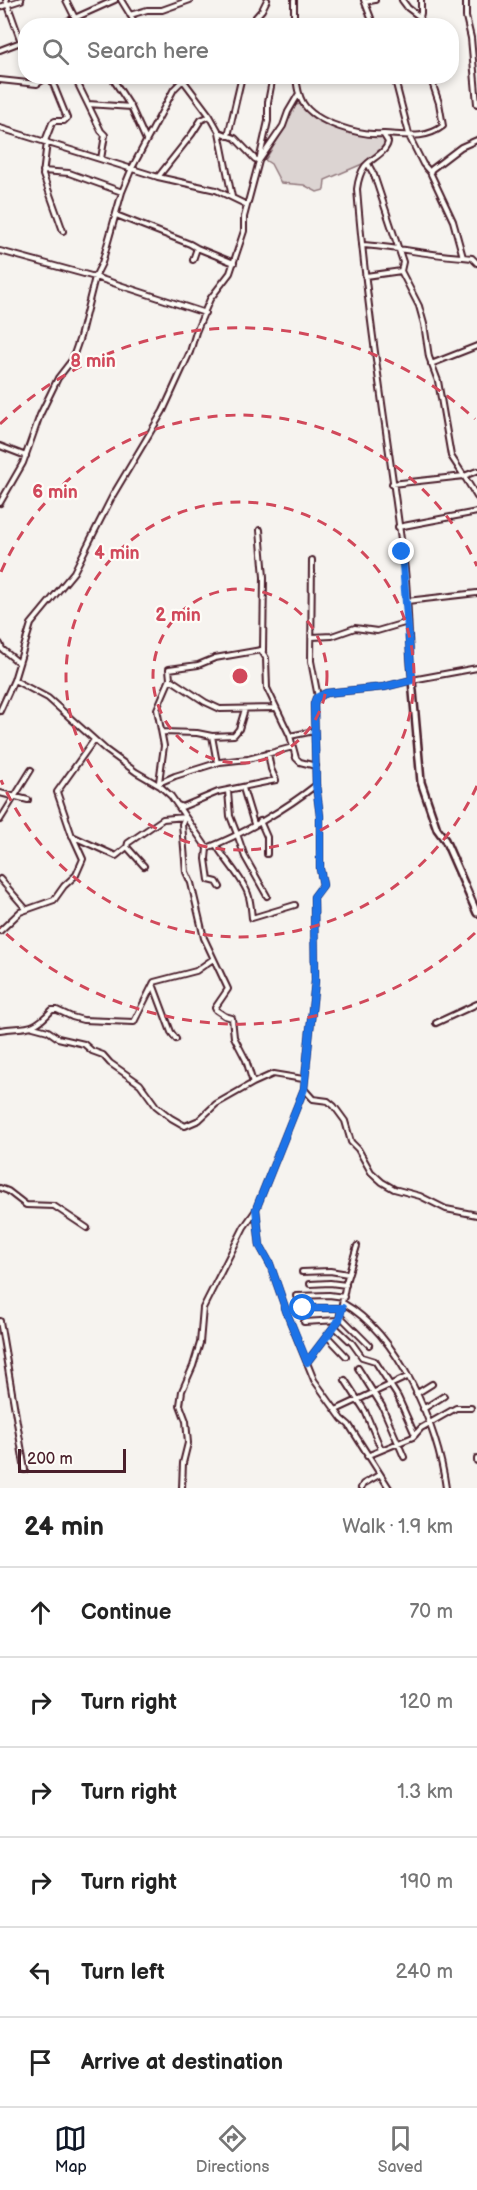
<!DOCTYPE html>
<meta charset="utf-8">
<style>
body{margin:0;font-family:"Balsamiq Sans",sans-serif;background:#f2f2f2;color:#222}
.scale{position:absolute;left:18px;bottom:15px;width:108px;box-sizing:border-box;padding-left:6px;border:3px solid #4a1f2b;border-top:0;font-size:16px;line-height:21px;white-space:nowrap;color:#4a1f2b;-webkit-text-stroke:4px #fdfcf7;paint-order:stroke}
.stop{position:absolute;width:18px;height:18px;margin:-14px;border:4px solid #1a73e8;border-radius:50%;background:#fff}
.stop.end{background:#1a73e8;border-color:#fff;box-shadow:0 2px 6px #0008}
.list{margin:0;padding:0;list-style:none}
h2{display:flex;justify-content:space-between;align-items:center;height:78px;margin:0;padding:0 24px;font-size:26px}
h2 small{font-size:20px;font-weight:400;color:#767676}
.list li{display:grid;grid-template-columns:39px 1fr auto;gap:18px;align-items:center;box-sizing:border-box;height:90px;padding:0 24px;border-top:2px solid #e0e0e0}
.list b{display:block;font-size:22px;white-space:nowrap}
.list em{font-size:20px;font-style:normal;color:#767676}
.icon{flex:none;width:33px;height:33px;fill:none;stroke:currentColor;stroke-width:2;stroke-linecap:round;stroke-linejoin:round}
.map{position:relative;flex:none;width:477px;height:1488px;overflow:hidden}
.search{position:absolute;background:#fff;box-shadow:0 3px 9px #0003;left:18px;right:18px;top:18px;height:66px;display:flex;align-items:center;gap:15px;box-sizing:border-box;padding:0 21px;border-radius:24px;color:#767676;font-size:22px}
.sheet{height:618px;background:#fff}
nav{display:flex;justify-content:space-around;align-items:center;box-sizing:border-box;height:84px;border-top:2px solid #e0e0e0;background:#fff;font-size:16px;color:#767676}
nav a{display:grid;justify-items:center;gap:3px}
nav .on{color:#111827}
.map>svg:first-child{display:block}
</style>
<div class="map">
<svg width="477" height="1488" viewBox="0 0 477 1488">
<rect width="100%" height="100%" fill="#f6f3ef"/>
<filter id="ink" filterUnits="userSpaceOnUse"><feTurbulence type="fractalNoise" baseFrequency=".0167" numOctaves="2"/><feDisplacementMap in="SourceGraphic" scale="12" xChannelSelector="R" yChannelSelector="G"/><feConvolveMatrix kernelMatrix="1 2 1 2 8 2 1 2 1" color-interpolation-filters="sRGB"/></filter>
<g filter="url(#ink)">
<path fill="#dcd4d2" stroke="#937a7e" stroke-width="1.5" d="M300,104c15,14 37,25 56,30 10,2 21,-1 29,5l-1,8 -17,15 -42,18 -1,10 -7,2 -13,-7 -23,-2 -10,-19 -6,-4 18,-29 13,-26z"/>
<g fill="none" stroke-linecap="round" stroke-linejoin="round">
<g stroke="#4a1f2b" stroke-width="8">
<path id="street" d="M6,0l15,42
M66,0l13,26
M121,0l16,26
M294,0v26
M364,0l10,26
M402,0l6,8 12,9
M466,0v17l5,21 6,66
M365,2l10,-2
M0,7l21,-7
M130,15l17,-5h15l28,-10
M178,25l1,1
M57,26l58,-26
M248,26l14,-16 5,-10
M418,26l3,-13v-13
M0,50l26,-10
M74,76l27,55 4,4 -4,24
M111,76l20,31 15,33
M180,76l30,40 9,16 16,6 20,21 4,2 9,-40v-19l5,-26
M296,76c1,10 2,19 7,27 12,20 58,33 80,31l5,8c-2,11 -16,16 -23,24 -5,7 -7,15 -8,23 10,128 32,254 48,381 4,37 3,74 7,110l-28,7 -58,6 -10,5 -2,6 2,81 4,31v53l3,16 -9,12 1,84 -11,108 9,10 15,2 6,5 11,15 6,21 7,7 13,23 11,10 12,7 26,7 26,13 31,6
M394,76l16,62 13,26 7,8 23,49 10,36 9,1 5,5
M0,80l37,4 12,-8
M88,104l43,3
M0,128l158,49 34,-43 9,-14 9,-4
M219,132l13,65
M384,134c21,1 41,6 59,-8l-4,-23 -9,-27
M228,136l14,-60
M45,141l7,-18 3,-2h9l3,-3 -17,-42
M47,142l-4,33 20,56
M368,164l6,11 29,87 -2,9
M43,171l26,2 53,19
M430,172l2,-3 29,-22 16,-7
M158,177l58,13 31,15
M116,215l74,29 7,4 -4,12
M362,245c34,2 66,10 101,12
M197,248l37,15
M0,251l95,26 110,36
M366,276l35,-5 18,35 5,18 5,33 9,24 13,75 13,20 13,-5
M431,364l46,-18
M0,446l26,10
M392,484l72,-8 13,21
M0,503l23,-40 17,-48 18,-37 14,-18 8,-23 15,-60 7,-14 20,-71 10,-24 42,-79 13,-13
M398,527l79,-15
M260,530l4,47 -1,74
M312,560l-1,101 7,36
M407,601l70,-8
M312,637l20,-1 23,-8 22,3 31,-9
M0,644l2,5 17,14
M170,679l35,23 15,7 55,-1
M14,680l34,18 58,52 30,22 24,14 11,10 36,52c35,-13 80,-40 109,-63
M412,680l65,-12
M0,711l14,-31 17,-56 43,-52 39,-77 50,-84 27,-59 6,-20 14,-33 20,-26 14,-42v-14l15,-56 24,-35 5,-14 10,-17
M162,732l35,1 15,3
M290,736l24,-5
M94,740l-37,52 15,44 44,20 11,-9
M217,763l-5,-27 22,-1 5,-6 6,-20
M159,782l5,-36 -7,-37 13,-30 -1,-10 29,-4 17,-7 46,-8 5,8 1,30 23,48 6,22 4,4 16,4
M159,783l16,-7 45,-14 28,-3 45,-12
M243,788l11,36
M228,791l2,25 7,18
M0,793l28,7
M178,805l4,2 36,-15 58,-12 -5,-11 -3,-16
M0,820l31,-50
M260,821l7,16v17
M237,834l8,23 22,39
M216,845c9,15 27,34 32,49 3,8 3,16 4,24l43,-13
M207,848l-1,11 3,21 8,2 3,5
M144,866l-17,-19 1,-4 35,-24 22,-2 -3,7 4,48 5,11 13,55 24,51 -13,19 1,2 9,6 7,2 2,19 12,23 7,23 20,-9 30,5
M0,879l26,30
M0,931l20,-19 34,-12 10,-14 12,-11 7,-16 -10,-22
M153,984l18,48 5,7
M436,1023l41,-19
M33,1027l15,4 10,7 26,6 8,7 11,4 7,8 30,21 16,22 15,12 14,8 14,-6 17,-16 37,-21
M0,1030c27,-4 32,2 52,-20h5l15,7 11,3 51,2 20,-40 42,-11 17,-12
M304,1089l-48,120 4,37 10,18 18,52 26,64 28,39 7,6 40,63
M0,1188l8,3 18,14 28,1 33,22
M302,1272l28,-1 18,3
M310,1284l20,-1 16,2
M296,1296l33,-1 15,2
M343,1303c56,32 95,123 103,185
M303,1308h39
M340,1316l29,29
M0,1321l25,149
M304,1322l34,-2
M334,1326l18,17 10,14 13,4 23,36 17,38
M327,1336l19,20
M307,1362l32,-42 7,-38 11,-36
M358,1368l24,38 22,51
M345,1380l20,31 16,38
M416,1394l16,-10
M423,1409l21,-13
M336,1410l71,-33
M367,1456l46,-19 8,-9 35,-20h15
M477,1459v2
M182,1488l1,-25 5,-20 -2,-22 -6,-16 2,-14 11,-25 7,-23 3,-35 41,-81 12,-17
M361,1488l2,-4 16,-9"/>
</g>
<g stroke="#4a1f2b" stroke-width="10">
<path id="secondary" d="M412,680l9,102 16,47 8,11 32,73"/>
</g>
<use href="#street" stroke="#fdfcf7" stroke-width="4"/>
<use href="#secondary" stroke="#fdfcf7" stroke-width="5"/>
</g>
</g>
<g fill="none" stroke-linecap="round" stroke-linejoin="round" filter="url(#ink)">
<path stroke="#1a73e8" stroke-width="8" d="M303,1308h39l-3,12 -32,42 -19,-46 -18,-52 -10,-18 -4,-37 48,-120 11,-108 -1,-84 9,-12 -3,-16v-53l-4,-31 -2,-81 2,-6 10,-5 58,-6 28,-7 -10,-128"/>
</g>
<g fill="none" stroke="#d1495b" stroke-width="3" stroke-dasharray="10 8">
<circle cx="240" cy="676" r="87"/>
<circle cx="240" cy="676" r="174"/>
<path d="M477 786A261 261 0 0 1 1 780M1 572A261 261 0 0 1 477 566"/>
<path d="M475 933A348 348 0 0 1 0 928M0 424A348 348 0 0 1 475 419"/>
</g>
<circle cx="240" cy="676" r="9" fill="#d1495b" stroke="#fdfcf7" stroke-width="3"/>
<g font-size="18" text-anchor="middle" font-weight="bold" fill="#d1495b" stroke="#fdfcf7" stroke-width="4.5" stroke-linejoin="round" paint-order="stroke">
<text x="93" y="367">8 min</text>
<text x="55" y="498">6 min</text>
<text x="117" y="559">4 min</text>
<text x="178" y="621">2 min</text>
</g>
</svg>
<div class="scale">200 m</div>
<div class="stop" style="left:303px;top:1308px"></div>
<div class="stop end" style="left:402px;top:552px"></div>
<div class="search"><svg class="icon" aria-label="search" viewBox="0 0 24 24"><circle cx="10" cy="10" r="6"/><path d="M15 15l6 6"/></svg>Search here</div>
</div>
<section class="sheet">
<h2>24 min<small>Walk · 1.9 km</small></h2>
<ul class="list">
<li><svg class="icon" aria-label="ahead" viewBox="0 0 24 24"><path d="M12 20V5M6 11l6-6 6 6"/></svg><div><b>Continue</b></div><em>70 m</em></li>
<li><svg class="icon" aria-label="right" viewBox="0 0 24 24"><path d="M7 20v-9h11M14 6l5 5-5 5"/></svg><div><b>Turn right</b></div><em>120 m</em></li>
<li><svg class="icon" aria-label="right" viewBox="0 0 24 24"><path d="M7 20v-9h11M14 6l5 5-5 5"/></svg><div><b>Turn right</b></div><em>1.3 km</em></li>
<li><svg class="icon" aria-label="right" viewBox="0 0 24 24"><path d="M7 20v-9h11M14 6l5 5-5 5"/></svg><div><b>Turn right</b></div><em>190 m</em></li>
<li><svg class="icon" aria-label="left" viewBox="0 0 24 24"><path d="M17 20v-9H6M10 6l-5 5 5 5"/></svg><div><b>Turn left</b></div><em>240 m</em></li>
<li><svg class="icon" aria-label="arrive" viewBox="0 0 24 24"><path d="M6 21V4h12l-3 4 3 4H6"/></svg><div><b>Arrive at destination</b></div></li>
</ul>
</section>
<nav>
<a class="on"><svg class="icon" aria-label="map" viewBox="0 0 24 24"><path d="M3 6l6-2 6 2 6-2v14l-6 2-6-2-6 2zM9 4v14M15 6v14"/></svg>Map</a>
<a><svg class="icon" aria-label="directions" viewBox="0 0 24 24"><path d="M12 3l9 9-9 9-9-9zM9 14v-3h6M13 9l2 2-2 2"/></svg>Directions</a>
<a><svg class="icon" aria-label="saved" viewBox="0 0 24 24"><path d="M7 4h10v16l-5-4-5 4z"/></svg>Saved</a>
</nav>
